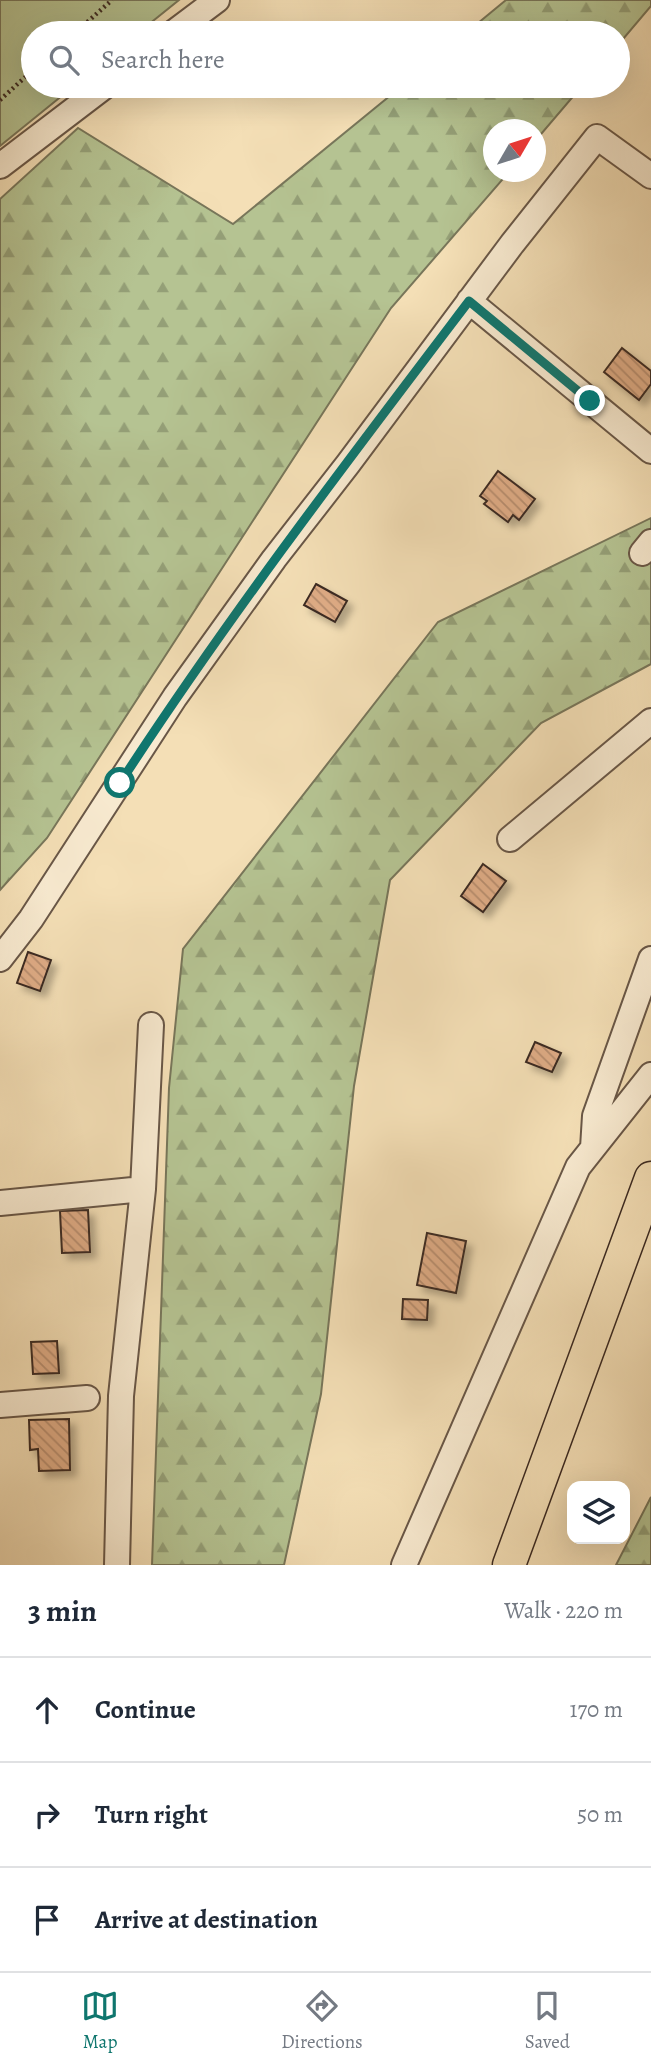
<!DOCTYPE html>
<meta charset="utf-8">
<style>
body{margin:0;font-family:Alegreya,serif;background:#f2f2f3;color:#1f2937}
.controls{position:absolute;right:21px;bottom:21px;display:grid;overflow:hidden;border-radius:14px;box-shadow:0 7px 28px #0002}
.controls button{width:63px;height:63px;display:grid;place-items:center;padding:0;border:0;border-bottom:2px solid #e0e1e3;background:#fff;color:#1f2937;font:35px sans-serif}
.compass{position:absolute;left:483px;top:119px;width:63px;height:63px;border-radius:50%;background:#fff;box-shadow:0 7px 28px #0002;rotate:51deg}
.stop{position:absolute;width:21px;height:21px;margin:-16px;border:5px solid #0f766e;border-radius:50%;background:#fff}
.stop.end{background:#0f766e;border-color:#fff;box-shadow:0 2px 7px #0008}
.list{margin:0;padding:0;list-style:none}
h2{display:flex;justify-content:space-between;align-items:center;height:91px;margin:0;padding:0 28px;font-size:30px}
h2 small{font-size:23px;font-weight:400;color:#747a83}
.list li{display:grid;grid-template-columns:46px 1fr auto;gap:21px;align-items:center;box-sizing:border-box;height:105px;padding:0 28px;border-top:2px solid #e0e1e3}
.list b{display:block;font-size:26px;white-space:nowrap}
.list em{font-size:23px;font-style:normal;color:#747a83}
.icon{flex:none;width:38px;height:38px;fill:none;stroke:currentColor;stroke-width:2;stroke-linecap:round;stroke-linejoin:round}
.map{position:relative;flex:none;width:651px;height:1565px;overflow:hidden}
.search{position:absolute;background:#fff;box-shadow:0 7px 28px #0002;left:21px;right:21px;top:21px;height:77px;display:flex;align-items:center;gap:18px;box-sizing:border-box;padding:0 24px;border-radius:38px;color:#747a83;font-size:26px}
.sheet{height:406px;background:#fff}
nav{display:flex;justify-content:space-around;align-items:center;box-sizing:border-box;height:98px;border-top:2px solid #e0e1e3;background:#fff;font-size:19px;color:#747a83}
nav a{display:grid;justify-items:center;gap:4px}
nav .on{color:#0f766e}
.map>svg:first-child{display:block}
</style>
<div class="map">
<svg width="651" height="1565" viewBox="0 0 651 1565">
<defs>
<pattern id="forest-firs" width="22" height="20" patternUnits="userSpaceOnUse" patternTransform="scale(1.75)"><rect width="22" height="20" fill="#b5c392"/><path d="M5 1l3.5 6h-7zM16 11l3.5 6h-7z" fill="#949f77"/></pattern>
<pattern id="building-back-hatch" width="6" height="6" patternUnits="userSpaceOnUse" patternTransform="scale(1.75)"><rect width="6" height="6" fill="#dfac86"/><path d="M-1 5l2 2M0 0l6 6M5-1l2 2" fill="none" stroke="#b68c6d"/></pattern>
<filter id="shadow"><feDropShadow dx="6" dy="6" stdDeviation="3.5" flood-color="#0004"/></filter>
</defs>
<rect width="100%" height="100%" fill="#f4dfb6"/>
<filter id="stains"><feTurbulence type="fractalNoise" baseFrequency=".00286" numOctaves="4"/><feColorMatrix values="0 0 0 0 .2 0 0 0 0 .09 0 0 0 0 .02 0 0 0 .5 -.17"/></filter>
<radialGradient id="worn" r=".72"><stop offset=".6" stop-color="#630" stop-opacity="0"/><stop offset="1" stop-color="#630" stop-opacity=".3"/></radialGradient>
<path fill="#b5c392" stroke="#78765a" stroke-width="2" d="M0,0h179l-41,33h-105v53h41l-74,60z"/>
<path fill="url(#forest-firs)" stroke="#78765a" stroke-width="2" d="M506,0h145v6l-33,39v-12h-152z
M402,86h180l-46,54v-10h-42v42h15l-118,136 -344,530 -47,52v-691l78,-71 155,96z
M651,518v146l-110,59 -151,157 -36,206 -33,308 -37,171h-132l17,-477 14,-139 255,-327z
M651,1497v68h-35z"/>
<path fill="url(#building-back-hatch)" stroke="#3b2a22" stroke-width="2" filter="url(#shadow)" d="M622,348l29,23v13l-12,16 -35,-28z
M498,471l37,28 -16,21 -6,-5 -5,7 -24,-18 3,-3 -7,-5z
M316,584l31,17 -12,21 -31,-17z
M483,864l23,17 -23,31 -22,-16z
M28,952l23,8 -11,31 -23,-8z
M535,1042l26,11 -9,19 -26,-10z
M88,1210l2,42 -28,1 -2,-42z
M427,1233l39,8 -10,52 -39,-8z
M403,1299l25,1 -1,20 -25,-1z
M57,1341l2,32 -26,1 -2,-32z
M69,1419l1,51 -31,1 -1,-22 -8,1 -1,-30z"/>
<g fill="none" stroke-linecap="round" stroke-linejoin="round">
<g stroke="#695747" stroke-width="28">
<path id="minor" d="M173,33l44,-33
M0,166l105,-80
M469,301l182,150
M642,553l9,-11
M510,839l141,-118
M0,959l31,-40 144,-222 99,-138 74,-95 164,-220 85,-107 54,39
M593,1148l2,-32 56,-157
M0,1203l143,-14
M0,1405l87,-7
M117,1565l4,-169 22,-207 8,-164
M404,1565l174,-398 73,-92"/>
</g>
<g stroke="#3b2a22" stroke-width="35">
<path id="major" d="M509,1565l142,-387"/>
</g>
<path stroke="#3b2a22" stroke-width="4.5" stroke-dasharray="2 3.5" stroke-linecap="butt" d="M75,33l37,-33
M0,100l33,-30"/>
<use href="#minor" stroke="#f8ead0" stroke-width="24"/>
<use href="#major" stroke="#f4dfb6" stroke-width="32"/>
</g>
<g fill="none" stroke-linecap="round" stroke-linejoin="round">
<path stroke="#0f766e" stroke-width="9" d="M120,783c108,-166 229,-324 349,-482l121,100"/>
</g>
<rect width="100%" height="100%" filter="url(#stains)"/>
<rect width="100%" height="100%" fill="url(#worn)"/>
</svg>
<div class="controls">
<button><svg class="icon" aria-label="layers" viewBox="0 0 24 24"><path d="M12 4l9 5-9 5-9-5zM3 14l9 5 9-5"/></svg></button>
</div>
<svg class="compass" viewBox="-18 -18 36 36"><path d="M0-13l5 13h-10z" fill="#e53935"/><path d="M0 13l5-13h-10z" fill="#747a83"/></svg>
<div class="stop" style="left:120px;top:783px"></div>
<div class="stop end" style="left:590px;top:401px"></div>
<div class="search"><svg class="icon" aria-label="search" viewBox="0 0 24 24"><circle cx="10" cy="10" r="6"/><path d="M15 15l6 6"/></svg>Search here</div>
</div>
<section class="sheet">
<h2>3 min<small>Walk · 220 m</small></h2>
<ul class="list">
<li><svg class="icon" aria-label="ahead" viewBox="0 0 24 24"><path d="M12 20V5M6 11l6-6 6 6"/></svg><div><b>Continue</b></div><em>170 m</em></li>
<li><svg class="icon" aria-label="right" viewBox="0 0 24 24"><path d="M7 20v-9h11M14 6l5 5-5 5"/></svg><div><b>Turn right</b></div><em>50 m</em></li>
<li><svg class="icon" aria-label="arrive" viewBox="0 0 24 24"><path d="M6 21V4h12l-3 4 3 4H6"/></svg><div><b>Arrive at destination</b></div></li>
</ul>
</section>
<nav>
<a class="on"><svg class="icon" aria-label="map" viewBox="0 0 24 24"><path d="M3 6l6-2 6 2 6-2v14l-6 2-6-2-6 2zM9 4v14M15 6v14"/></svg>Map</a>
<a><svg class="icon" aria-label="directions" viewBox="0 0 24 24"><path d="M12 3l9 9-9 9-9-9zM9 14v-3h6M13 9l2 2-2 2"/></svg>Directions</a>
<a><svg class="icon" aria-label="saved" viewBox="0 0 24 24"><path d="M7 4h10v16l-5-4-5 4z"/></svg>Saved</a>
</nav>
